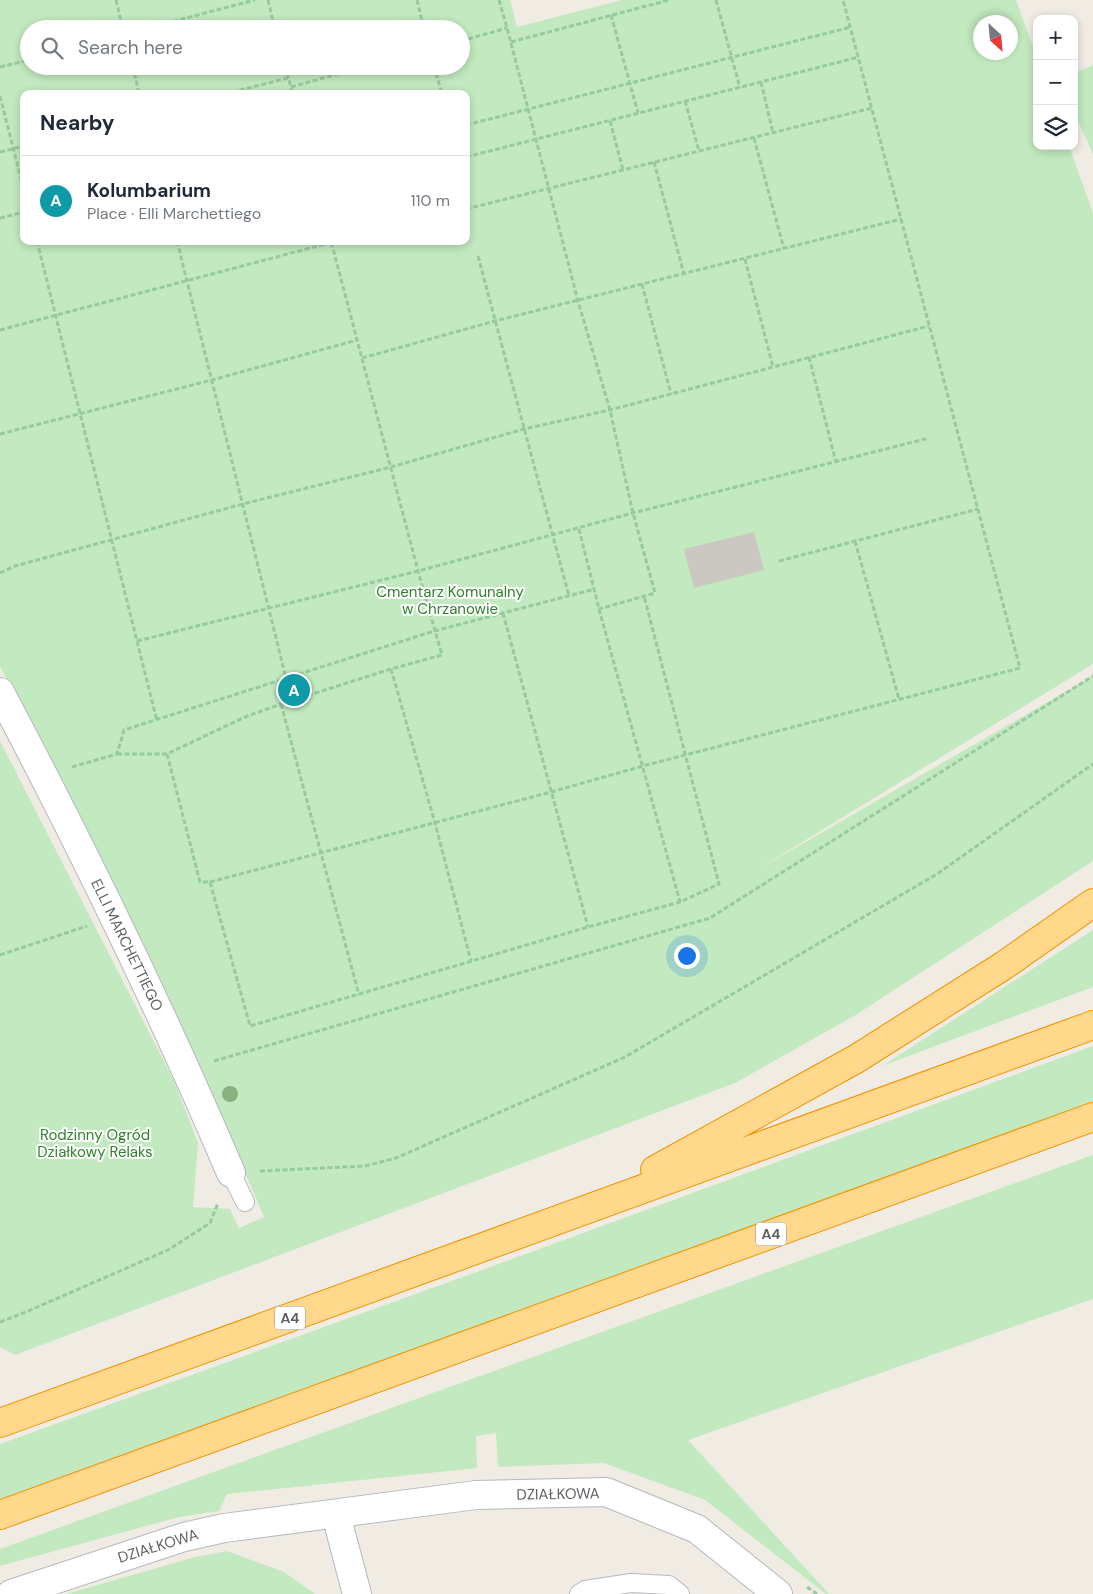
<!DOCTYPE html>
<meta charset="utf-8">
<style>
body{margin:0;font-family:"DM Sans",sans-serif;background:#f2f2f3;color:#1f2937}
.controls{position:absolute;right:15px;top:15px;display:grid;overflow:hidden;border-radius:10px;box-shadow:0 2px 8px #0003}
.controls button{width:45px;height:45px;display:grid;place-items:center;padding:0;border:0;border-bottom:1px solid #e0e1e3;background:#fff;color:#1f2937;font:25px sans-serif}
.compass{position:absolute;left:973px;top:15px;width:45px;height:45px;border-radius:50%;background:#fff;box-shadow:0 2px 8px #0003;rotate:154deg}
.you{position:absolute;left:686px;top:955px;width:18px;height:18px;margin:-12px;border:4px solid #fff;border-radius:50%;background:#1a73e8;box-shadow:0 0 0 8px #1a73e833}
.badge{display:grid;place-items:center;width:32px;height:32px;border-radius:50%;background:#0f766e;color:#fff;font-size:16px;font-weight:700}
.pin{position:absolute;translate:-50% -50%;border:2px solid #fff;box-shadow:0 1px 5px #0006}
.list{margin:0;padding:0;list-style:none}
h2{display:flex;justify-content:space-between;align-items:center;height:65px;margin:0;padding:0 20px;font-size:21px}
h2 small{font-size:16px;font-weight:400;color:#747a83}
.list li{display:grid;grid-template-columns:32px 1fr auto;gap:15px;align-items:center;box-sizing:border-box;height:90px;padding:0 20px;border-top:1px solid #e0e1e3}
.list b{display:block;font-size:19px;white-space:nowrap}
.list p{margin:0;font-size:16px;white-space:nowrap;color:#747a83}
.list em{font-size:16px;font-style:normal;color:#747a83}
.icon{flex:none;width:28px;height:28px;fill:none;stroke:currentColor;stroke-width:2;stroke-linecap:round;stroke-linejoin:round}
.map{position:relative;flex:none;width:1093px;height:1594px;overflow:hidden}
.search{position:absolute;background:#fff;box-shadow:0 2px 8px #0003;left:20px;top:20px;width:450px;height:55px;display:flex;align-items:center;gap:12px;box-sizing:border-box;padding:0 18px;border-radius:28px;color:#747a83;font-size:19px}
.panel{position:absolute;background:#fff;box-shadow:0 2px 8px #0003;left:20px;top:90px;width:450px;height:155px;border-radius:10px}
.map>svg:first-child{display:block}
</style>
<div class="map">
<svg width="1093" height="1594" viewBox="0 0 1093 1594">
<rect width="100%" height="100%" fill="#f0ece4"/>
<path fill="#c2e9bf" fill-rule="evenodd" d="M0,0h510l7,27 105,-27h394l21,58v88h32l24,67v451l-338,207 338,-195v185l-239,155 -119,67 -720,272 -15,-8v-606l174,340 24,62 -5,64 37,2 9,19 25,-11 -75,-175 -168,-337 -21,-38zM980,22h30v30h-30zM29,29h432v37h-432zM24,94h442v147h-442z
M1093,65v89l-19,-42v-39z
M1093,930v57l-211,79z
M1093,1046v56l-1093,398v-56l474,-171z
M1093,1155v144l-405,141 141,154h-3l-121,-94 -101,-37 -106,4 -2,-34 -20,3 1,32 -250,26 -8,17 -40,6 -179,49v-17z
M227,1551l57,21 31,22h-249l129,-37z"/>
<path fill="#cbc7c1" d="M754,532l10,38 -70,18 -10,-39z"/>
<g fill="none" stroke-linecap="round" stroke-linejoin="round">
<g stroke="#b5b8bc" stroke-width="20">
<path id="service" d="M231,1173l14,29
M579,1594l6,-4 46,-7 38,2 11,9"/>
</g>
<g stroke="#b5b8bc" stroke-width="30">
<path id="minor" d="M0,692c83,157 161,317 231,481"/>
</g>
<g stroke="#b5b8bc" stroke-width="30">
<path id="tertiary" d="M339,1513l1,17 17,64
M11,1594l173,-57 40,-9 252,-33 130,-3 91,37 81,65"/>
</g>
<g stroke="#f39200" stroke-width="30">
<path id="motorway" d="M655,1170l201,-111 147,-93 90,-63
M0,1423l1093,-398
M0,1515l1093,-398"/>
</g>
<path stroke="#97caa1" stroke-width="3" stroke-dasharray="5 2.5" stroke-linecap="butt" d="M116,0l7,29
M268,0l7,29
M417,0l7,29
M499,0l8,28 71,273 32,109 23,103 22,80 -56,16
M716,0l24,88
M611,15l27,98
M144,29l111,-29
M461,41l46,-13
M511,42l158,-42
M133,66l6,28
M285,66l8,28
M434,66l8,28
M0,67l29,-7
M761,82l12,51
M291,87l75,-21
M225,94l63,-16
M0,96l24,95
M685,101l14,50
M610,121l13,49
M466,125l385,-98
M754,138l30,111
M0,152l24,-6
M466,157l393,-100
M654,162l30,112
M466,209l406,-101
M0,218l24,-6
M37,241l120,480
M177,241l109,437
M478,256l91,340
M745,259l28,108
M642,284l29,110
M0,330l337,-89
M809,357l27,105
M362,358l133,-37 406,-102
M0,434l212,-54 145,-40
M579,529l20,80 81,293
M855,541l44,158
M779,561l199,-52
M0,573l15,-7 228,-62 148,-37 133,-38 86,-19 319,-84
M503,613l85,314
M137,641l281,-70 215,-58 296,-75
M391,669l44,154 36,138
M281,704l78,291
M117,754h50l78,-37 36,-13 110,-35 51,-14 -24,-84 -87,-330
M167,754l33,128h10l40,144 338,-99 92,-25 39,-18 -75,-288
M72,767l45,-13 7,-24 310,-99 161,-42
M210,882l341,-90 92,-26 377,-98 -177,-668
M0,955l87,-29
M214,1061l496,-143 383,-242
M260,1171l105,-5 31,-8 229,-101 312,-183 156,-110
M0,1322l26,-10 142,-62 42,-27 8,-20
M807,1587l10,7"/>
<use href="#service" stroke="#fff" stroke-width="18"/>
<use href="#minor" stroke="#fff" stroke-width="28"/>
<use href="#tertiary" stroke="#fff" stroke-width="28"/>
<use href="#motorway" stroke="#ffd88b" stroke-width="28"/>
</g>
<circle fill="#87b280" cx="230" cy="1094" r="8"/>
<g text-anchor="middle" stroke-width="4" stroke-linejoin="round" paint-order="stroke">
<g fill="#fff" stroke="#8d9094" stroke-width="1">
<rect x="756" y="1222.5" width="30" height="23" rx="4"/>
<rect x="275" y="1306.5" width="30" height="23" rx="4"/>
</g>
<g font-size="14" font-weight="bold" fill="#5c6166">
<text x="771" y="1239">A4</text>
<text x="290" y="1323">A4</text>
</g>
<g font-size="15" fill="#31822e" stroke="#fff">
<text x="450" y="597">Cmentarz Komunalny<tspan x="450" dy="17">w Chrzanowie</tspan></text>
<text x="95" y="1140">Rodzinny Ogród<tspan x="95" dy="17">Działkowy Relaks</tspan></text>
</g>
<g font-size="15" fill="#5c6166" stroke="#fff">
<text transform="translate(127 945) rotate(64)" y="5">ELLI MARCHETTIEGO</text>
<text transform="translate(558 1494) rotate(-1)" y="5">DZIAŁKOWA</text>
<text transform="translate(158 1546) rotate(-17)" y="5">DZIAŁKOWA</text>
</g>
</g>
</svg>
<div class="controls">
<button>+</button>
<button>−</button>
<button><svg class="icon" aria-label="layers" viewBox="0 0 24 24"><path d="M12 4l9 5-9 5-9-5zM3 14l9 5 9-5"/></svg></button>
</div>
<svg class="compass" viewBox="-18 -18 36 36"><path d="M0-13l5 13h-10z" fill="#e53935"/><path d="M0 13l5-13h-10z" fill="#747a83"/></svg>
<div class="you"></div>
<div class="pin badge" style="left:294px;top:690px;background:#0f9aa8">A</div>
<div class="search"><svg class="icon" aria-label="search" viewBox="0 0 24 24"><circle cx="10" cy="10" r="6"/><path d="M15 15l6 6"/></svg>Search here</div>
<section class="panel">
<h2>Nearby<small></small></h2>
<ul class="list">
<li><span class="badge" style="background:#0f9aa8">A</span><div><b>Kolumbarium</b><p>Place · Elli Marchettiego</p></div><em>110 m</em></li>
</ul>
</section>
</div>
